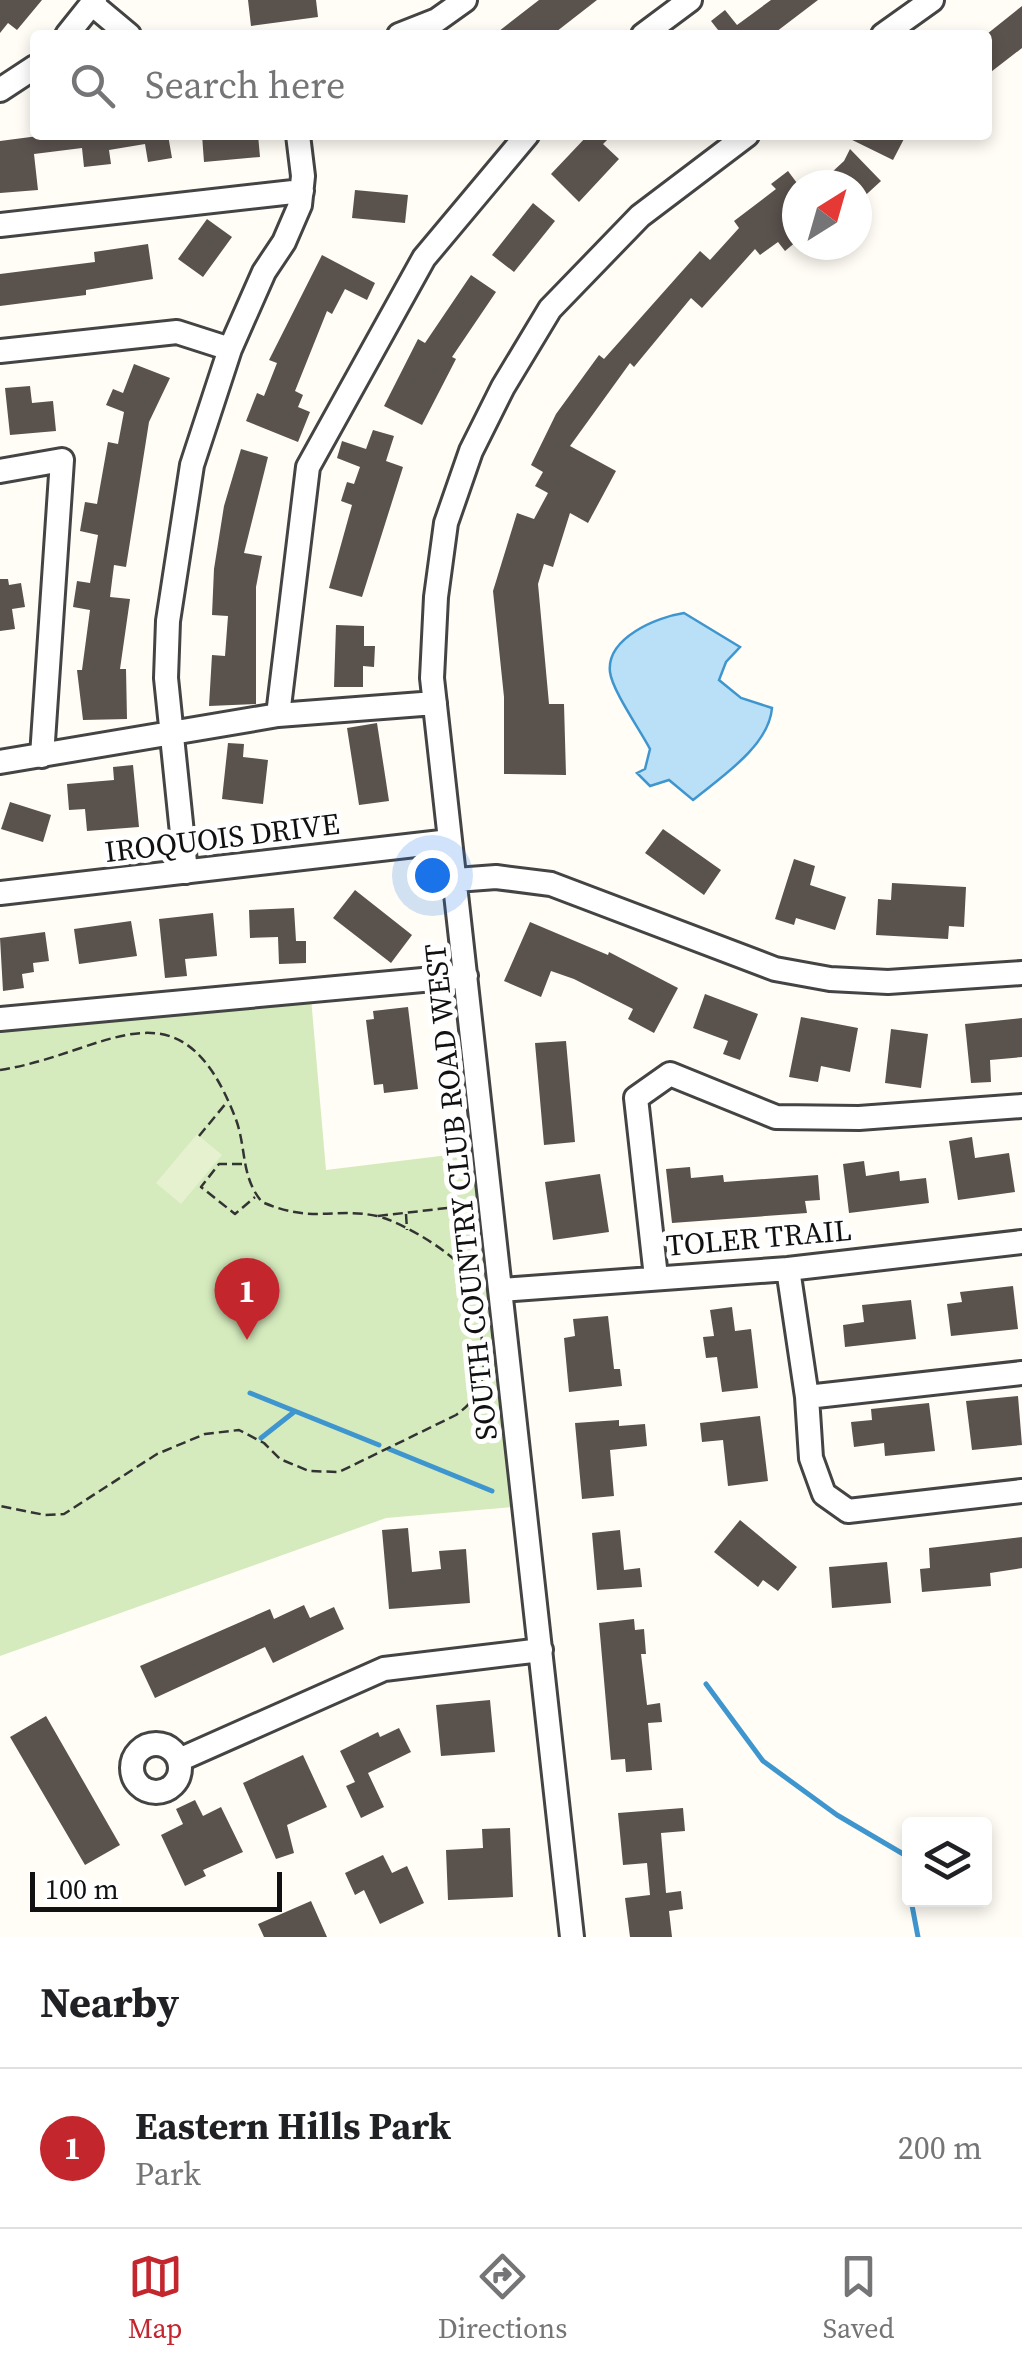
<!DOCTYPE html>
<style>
body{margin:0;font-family:"Source Serif 4",serif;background:#f2f2f2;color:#202124}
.controls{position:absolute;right:30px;bottom:30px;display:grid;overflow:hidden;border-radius:10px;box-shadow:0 5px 15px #0003}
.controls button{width:90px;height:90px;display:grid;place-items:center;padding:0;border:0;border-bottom:2px solid #e0e0e0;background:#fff;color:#202124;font:50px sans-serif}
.compass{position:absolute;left:782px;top:170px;width:90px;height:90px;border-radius:50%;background:#fff;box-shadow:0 5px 15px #0003;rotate:37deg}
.scale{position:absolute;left:30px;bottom:25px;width:252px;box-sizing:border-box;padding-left:10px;border:5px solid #111;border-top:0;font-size:28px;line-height:35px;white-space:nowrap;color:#111;-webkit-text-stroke:8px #fff;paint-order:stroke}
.you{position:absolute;left:432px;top:875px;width:35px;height:35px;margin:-25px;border:8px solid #fff;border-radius:50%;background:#1a73e8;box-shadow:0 0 0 15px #1a73e833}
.badge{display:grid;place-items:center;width:65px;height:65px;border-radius:50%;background:#c4262e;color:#fff;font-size:32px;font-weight:700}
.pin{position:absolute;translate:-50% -82px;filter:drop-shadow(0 2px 5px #0008)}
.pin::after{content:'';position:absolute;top:52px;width:35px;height:30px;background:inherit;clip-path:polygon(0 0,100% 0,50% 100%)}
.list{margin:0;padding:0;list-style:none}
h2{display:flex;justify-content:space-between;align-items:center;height:130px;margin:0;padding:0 40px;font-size:42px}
h2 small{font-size:32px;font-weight:400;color:#757577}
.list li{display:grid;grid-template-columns:65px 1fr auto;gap:30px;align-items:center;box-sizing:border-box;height:160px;padding:0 40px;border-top:2px solid #e0e0e0}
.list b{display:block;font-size:38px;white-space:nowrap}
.list p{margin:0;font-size:32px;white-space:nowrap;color:#757577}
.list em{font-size:32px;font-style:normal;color:#757577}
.icon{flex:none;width:55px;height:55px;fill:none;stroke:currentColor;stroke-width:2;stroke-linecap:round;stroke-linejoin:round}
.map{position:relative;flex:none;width:1022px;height:1937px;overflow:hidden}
.search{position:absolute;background:#fff;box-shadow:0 5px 15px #0003;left:30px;right:30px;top:30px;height:110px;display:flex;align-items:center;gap:25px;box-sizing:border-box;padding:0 35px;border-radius:10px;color:#757577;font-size:38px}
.sheet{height:290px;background:#fff}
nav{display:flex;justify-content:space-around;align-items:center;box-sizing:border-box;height:140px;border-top:2px solid #e0e0e0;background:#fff;font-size:28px;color:#757577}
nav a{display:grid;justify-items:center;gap:5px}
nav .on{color:#c4262e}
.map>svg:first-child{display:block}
</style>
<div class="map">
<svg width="1022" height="1937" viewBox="0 0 1022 1937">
<rect width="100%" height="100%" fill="#fffdf5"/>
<path fill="#d5ebbd" d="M311,998l15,172 147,-18 39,355 -126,11 -386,138v-632z"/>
<path fill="#e6f2cf" d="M197,1134l25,21 -41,49 -25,-21z"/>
<path fill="#b9e0f7" stroke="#3f96cf" stroke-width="2.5" d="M684,613l56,34 -14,15 -7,18 22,18 31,10c-3,38 -51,69 -79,92l-24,-20 -19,6 -13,-13 8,-4 5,-20c-10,-19 -38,-59 -40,-77 -4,-34 47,-55 74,-59z"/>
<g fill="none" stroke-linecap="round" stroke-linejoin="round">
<path stroke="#3f96cf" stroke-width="5" d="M250,1393l129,52
M261,1438l33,-26
M389,1449l103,42
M706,1684l57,77 74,54 73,43
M910,1883v5
M911,1900l7,37"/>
</g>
<path fill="#5a524d" d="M0,0h42l-25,30 -9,-7 -8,10z
M248,0h68l2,17 -67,9z
M539,0h58l-45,35h-58z
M771,0h47l-46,35h-50l-11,-14 14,-11 12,15z
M1022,6v42l-35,27v-41z
M46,135h122l4,23 -24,4 -3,-18 -36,6 2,14 -27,3 -2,-19 -48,6 4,36 -38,3v-52z
M202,135h56l2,22 -56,5z
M588,135h24l-9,9 16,15 -40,43 -28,-28z
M842,135h64l-13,25z
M850,149l31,32 -24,22v-18h-39l26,-24z
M788,171l9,12v17l-9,7 9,13v21l-12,10 -7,-9 -18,13 -5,-6 -53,59 -11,-10 -57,69 -4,-4 -60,83 46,25 -28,52 -18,-10 -17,54 -9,-3 -6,20 11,120h15l2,71 -62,-1v-77l-11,-106 24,-78 17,6 14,-26 -13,-7 8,-14 -12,-7 25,-51 43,-59 5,4 96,-108 10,9 29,-32 -5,-7 42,-32 -5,-5z
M355,190l53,5 -3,28 -53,-5z
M533,203l22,18 -41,51 -22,-17z
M207,219l25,18 -29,40 -25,-18z
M148,244l5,35 -67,11v5l-86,11v-32l95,-12 -1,-10z
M322,255l53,28 -8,17 -22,-11 -13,25 -5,-3 -32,80 8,4 -5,12 12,5 -12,30 -52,-21 11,-28 7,3 13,-33 -8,-3z
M471,275l25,17 -44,65 4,2 -34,66 -38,-19 34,-67 7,4z
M134,364l36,14 -21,44 -23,145 -12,-2 -4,32 20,2 -10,70h6l1,50 -44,1 -6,-50h5l8,-60 -17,-3 4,-26 13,2 8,-48 -18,-4 5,-29 12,2 11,-62 10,2 6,-32 -18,-7 7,-16 10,4z
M30,386l2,17 21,-2 3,30 -46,4 -5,-47z
M373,430l21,6 -8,25 17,6 -41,130 -33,-9 23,-83 -11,-4 6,-19 7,2 6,-17 -23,-9 5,-17 24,8z
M241,449l27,8 -24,96 18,3 -6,31v117l-47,2 3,-51 13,1 3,-40 -16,-1 2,-46 10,-63z
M0,579h8l1,6 12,-2 4,24 -13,2 3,20 -15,2z
M336,625l28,1v20h11l-1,21 -11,-1v21h-29z
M377,723l12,78 -30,4 -12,-77z
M228,743l16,1 -1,13 25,3 -5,44 -41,-5z
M133,765l6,62 -52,4 -2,-22 -16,1 -2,-26 47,-4 -1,-13z
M10,802l41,13 -8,27 -42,-13z
M663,829l58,41 -17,25 -59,-42z
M794,859l21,7 -5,19 36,12 -11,33 -39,-12 -2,7 -19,-6z
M892,883l74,4 -2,40 -15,-1 -1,13 -72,-4 2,-36 13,1z
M355,890l57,45 -21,28 -58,-45z
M294,908l2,33h10v22l-27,1 -1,-27 -28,1 -1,-28z
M213,913l4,43 -32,3 2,17 -22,2 -6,-59z
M131,921l6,35 -58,8 -5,-35z
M530,922l78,33 1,-3 69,36 -24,45 -26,-14 5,-10 -59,-30 -23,-8 -10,26 -37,-16z
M45,932l4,29 -16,2 1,9 -12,2 2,14 -21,3 -3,-53z
M705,994l53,20 -18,46 -17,-6 5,-13 -35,-13z
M408,1007l10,82 -34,4 -1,-9 -9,1 -8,-65 8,-1 -1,-8z
M801,1017l57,11 -8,44 -29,-6 -3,16 -29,-5z
M1022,1018v39l-32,3 1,22 -20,1 -6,-59z
M891,1029l37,5 -7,54 -36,-5z
M566,1041l9,101 -31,3 -9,-102z
M972,1137l3,21 34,-5 6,39 -57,8 -9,-59z
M864,1161l2,15 33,-5 1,10 26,-3 3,25 -80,10 -6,-49z
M690,1167l1,11 32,-3 1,7 94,-7 2,25 -15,1 2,12 -135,10 -6,-54z
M600,1174l9,58 -56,8 -8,-58z
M1013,1286l5,43 -67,7 -4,-32 15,-2 -2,-10z
M911,1300l5,39 -71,8 -2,-22 21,-3 -2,-17z
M732,1307l3,24 16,-2 7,59 -36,4 -5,-35 -11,1 -3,-21 11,-1 -4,-26z
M608,1316l6,53h6l2,17 -53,6 -5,-54 11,-2 -2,-17z
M1018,1396l4,49 -50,5 -6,-49z
M929,1403l6,48 -50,5 -1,-13 -30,4 -3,-25 21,-2 -1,-11z
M760,1416l8,65 -40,5 -5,-46 -21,2 -2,-19z
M619,1420v6l26,-2 2,22 -37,4 4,46 -32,3 -7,-76z
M740,1520l57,47 -19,24 -15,-11 -5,7 -44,-35z
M408,1528l4,44 29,-3 -2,-18 27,-2 4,54 -81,6 -7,-79z
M620,1530l4,40 16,-2 2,19 -45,3 -5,-57z
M1022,1537v31l-32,5 1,13 -69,6 -2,-23 10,-1 -1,-20z
M887,1562l4,41 -59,5 -3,-41z
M304,1605l6,13 24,-11 10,22 -71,34 -8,-16 -110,51 -15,-32 130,-57 4,10z
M634,1619l1,11 9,-1 2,25h-5l6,51 13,-2 2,19 -14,1 4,47 -26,2 -1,-13 -14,1 -12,-137z
M490,1700l5,52 -54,4 -5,-51z
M46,1716l74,129 -35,20 -75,-128z
M399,1728l12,24 -43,21 16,34 -23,11 -15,-32 9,-4 -15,-31 38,-19 2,5z
M303,1755l24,52 -40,18 7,28 -18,6 -33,-76z
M195,1800l8,16 18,-9 22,45 -40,18 3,6 -21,10 -24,-51 22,-11 -7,-15z
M683,1808l2,23 -24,2 5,60 15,-2 2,18 -14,2 3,26h-42l-5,-39 25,-3 -3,-32 -24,2 -5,-52z
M510,1828l3,69 -65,3 -2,-50 37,-2 -1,-19z
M383,1855l9,18 15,-7 17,37 -44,21 -16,-34 -9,5 -10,-22z
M311,1901l16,36h-63l-6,-13z"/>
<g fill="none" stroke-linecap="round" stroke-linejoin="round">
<g stroke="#444" stroke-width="28">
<path id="minor" d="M92,4l37,31
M67,35l28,-35
M399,35l38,-15 28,-20
M643,35l47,-35
M883,35l49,-35
M0,90l35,-23
M0,225l302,-34
M0,351l177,-19 53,17
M0,471l62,-11 -20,296
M278,715l30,-248 116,-209 103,-123
M0,762l278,-47 157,-12
M186,872l-20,-194 2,-57 24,-156 38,-116 34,-77 20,-30 16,-37 3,-29 -5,-41
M456,880l40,-3 55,7 224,85 55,10 58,3 134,-9
M0,893l450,-52
M0,1019l466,-43
M788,1269l19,128 4,61 13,36 24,17 174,-20
M656,1277l-20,-179 34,-24 106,43 83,1 163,-12
M501,1290l287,-21 234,-27
M807,1397l215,-24
M132 1768a24 24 0 1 1 48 0a24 24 0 1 1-48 0Z
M179,1760l205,-91 157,-19
M572,1937l-140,-1259 4,-81 10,-74 25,-72 32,-64 47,-78 90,-93 107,-81"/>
</g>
<path stroke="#333" stroke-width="2.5" stroke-dasharray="10 5" stroke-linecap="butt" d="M0,1070c106,-16 179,-97 235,47 12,30 5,59 27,85 51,22 72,5 115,14 26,6 91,44 99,71 5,16 4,37 6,54 4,33 3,53 -26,74l-117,57 -30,-1 -29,-12 -16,-16 -25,-13 -34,4 -48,20 -93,60 -19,1 -45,-9
M199,1136l28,-34
M242,1164h-23l-18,23 34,27 20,-17
M406,1214l1,16
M378,1216l69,-8"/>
<use href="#minor" stroke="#fff" stroke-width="22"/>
</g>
<g text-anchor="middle" stroke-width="10" stroke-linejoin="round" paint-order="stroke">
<g font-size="30" fill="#111" stroke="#fff">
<text transform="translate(222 838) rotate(-7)" y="10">IROQUOIS DRIVE</text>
<text transform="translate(461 1192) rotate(-96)" y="10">SOUTH COUNTRY CLUB ROAD WEST</text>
<text transform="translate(759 1238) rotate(-5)" y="10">TOLER TRAIL</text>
</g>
</g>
</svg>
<div class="controls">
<button><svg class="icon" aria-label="layers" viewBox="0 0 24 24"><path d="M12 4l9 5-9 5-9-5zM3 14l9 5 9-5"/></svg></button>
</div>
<svg class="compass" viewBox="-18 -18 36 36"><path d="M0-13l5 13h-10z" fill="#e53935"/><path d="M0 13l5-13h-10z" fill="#757577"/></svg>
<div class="scale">100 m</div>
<div class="you"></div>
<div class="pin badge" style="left:247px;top:1340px">1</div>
<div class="search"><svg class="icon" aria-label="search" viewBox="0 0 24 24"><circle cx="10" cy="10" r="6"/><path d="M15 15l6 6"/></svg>Search here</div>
</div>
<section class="sheet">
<h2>Nearby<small></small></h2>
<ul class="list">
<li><span class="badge">1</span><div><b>Eastern Hills Park</b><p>Park</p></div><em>200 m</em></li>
</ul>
</section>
<nav>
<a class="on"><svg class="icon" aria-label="map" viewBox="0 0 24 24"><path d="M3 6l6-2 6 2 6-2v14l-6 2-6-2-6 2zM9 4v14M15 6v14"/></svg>Map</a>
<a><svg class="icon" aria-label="directions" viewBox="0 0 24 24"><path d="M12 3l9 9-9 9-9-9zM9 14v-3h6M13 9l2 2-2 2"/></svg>Directions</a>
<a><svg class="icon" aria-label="saved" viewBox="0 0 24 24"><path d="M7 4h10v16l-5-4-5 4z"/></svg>Saved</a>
</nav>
